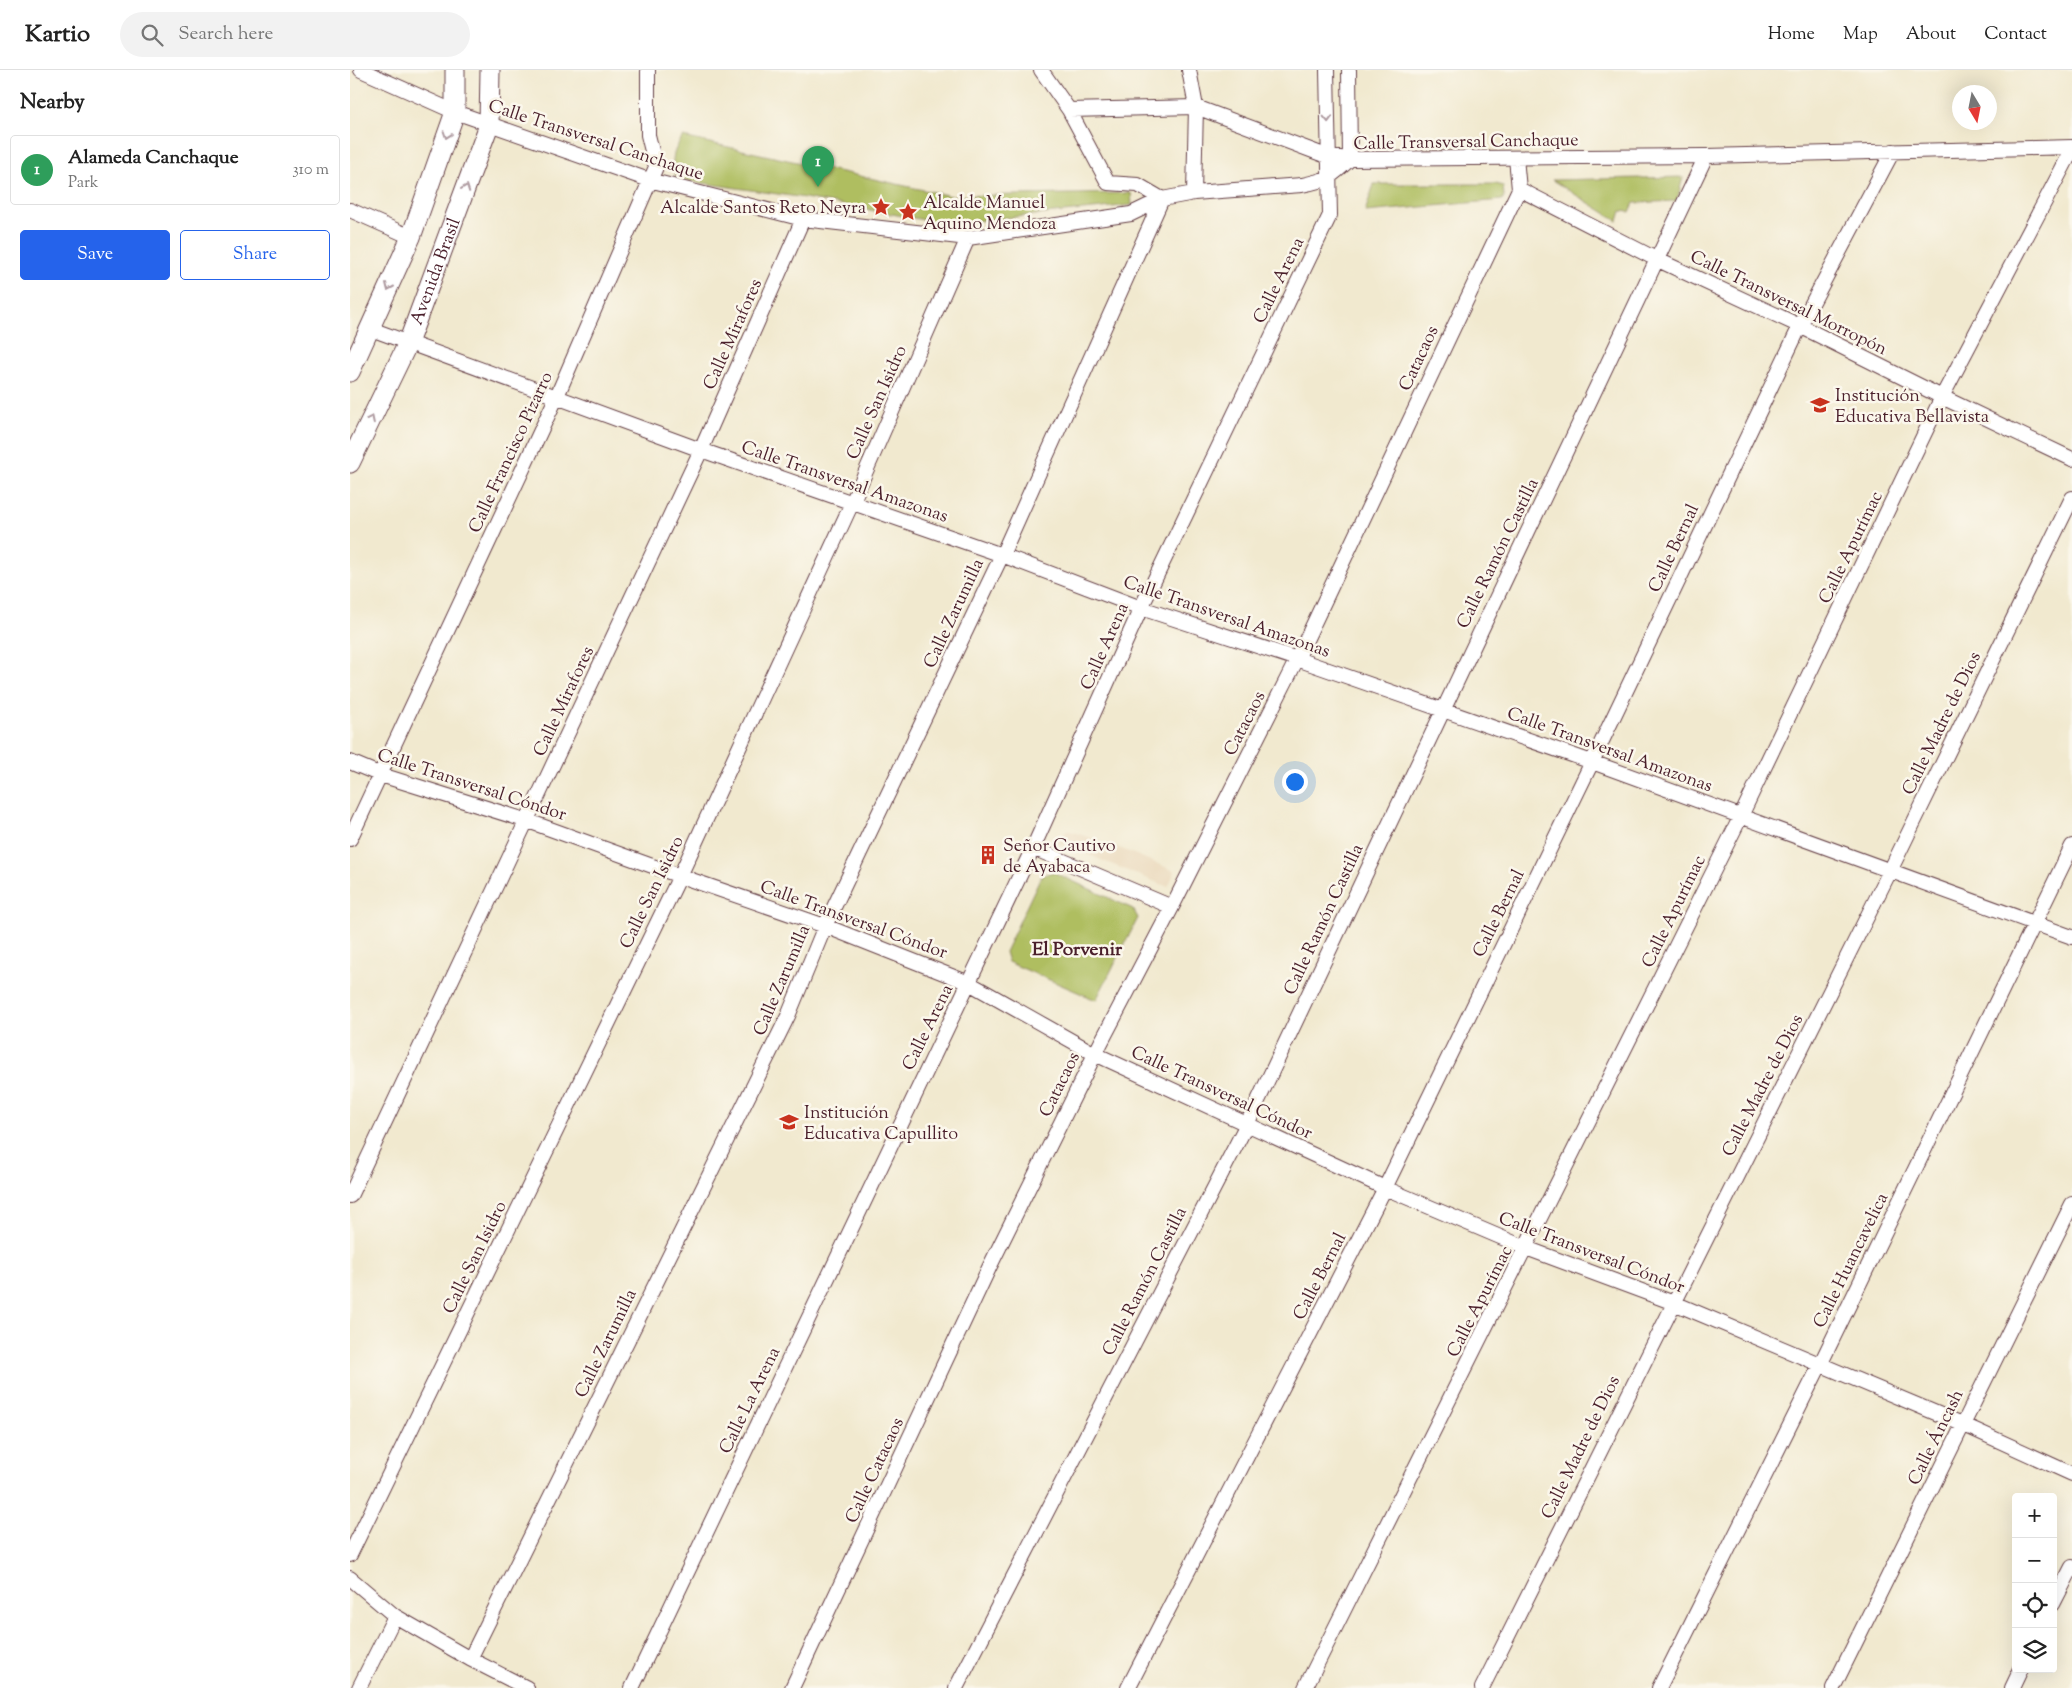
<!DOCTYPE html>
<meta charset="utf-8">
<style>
body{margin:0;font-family:"Sorts Mill Goudy",serif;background:#f2f2f2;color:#222}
.controls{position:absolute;right:15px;bottom:15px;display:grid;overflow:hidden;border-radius:5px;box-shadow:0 5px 20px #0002}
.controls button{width:45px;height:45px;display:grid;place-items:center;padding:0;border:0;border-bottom:1px solid #e0e0e0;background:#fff;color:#222;font:25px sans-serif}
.compass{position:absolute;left:1602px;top:15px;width:45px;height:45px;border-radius:50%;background:#fff;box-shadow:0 5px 20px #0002;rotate:170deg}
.you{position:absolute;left:944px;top:711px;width:18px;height:18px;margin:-12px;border:4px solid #fff;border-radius:50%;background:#1a73e8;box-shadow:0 0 0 8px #1a73e833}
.badge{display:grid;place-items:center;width:32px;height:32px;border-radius:50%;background:#2563eb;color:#fff;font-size:16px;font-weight:700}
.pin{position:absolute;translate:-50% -41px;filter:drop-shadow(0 1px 2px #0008)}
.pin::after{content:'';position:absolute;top:26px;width:18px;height:15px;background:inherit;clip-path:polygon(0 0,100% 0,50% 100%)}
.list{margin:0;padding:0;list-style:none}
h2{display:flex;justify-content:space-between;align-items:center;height:65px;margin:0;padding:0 20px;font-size:21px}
h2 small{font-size:16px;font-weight:400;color:#767676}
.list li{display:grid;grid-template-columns:32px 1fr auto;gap:15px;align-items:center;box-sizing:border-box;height:70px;margin:0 10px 10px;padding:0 10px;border:1px solid #e0e0e0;border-radius:5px}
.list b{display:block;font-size:19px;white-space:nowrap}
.list p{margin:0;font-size:16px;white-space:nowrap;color:#767676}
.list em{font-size:16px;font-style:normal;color:#767676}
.actions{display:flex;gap:10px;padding:15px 20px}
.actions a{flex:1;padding:11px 0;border:1px solid #2563eb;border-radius:5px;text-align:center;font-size:18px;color:#2563eb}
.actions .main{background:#2563eb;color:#fff}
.icon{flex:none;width:28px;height:28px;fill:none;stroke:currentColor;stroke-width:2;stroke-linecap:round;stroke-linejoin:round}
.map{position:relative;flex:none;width:1722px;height:1618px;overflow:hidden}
header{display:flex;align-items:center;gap:30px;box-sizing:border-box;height:70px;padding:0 25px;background:#fff;border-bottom:1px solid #e0e0e0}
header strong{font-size:24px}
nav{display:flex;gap:28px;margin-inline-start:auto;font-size:18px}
.search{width:350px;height:45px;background:#f2f2f2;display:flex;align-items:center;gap:12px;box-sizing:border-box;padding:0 18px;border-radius:28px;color:#767676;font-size:19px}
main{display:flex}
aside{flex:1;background:#fff}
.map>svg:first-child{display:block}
</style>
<header>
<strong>Kartio</strong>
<div class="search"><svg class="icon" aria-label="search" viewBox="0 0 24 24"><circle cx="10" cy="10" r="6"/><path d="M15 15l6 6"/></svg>Search here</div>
<nav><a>Home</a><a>Map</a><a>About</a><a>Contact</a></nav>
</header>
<main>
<aside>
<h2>Nearby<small></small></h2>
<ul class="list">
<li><span class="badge" style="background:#2e9e5b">1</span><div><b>Alameda Canchaque</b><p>Park</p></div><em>310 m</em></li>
</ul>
<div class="actions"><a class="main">Save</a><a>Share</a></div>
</aside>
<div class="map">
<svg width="1722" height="1618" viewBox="0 0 1722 1618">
<rect width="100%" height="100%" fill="#fbf7ec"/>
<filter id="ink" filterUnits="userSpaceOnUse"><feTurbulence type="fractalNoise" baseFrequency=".02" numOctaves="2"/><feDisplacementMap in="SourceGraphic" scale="10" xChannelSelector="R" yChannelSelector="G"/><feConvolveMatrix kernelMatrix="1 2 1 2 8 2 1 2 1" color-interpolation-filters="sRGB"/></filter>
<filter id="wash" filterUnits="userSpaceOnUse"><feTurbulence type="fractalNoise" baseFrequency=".0096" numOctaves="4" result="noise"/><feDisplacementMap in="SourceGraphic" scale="20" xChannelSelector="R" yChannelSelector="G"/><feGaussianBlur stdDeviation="1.12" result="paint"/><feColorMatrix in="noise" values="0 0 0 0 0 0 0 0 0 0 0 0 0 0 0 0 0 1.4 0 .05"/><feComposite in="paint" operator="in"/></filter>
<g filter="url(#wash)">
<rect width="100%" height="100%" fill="#f1e9cf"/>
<path fill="#ead8ba" d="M717,760l50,17 58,24 -7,16 -109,-44z"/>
<path fill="#afbe60" stroke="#7c6e46" d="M333,67l268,59 180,-3 1,12 -186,19 -141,-26 -123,-18 -6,-3c-6,-17 -3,-26 7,-40z
M1333,107l-6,24 -43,2 -4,9 -9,-1 -3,10 -66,-41z
M1024,114h122l7,2 1,10 -2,4 -137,12z
M703,802l80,37 5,9 -42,82 -88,-38 -3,-10 36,-76z"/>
</g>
<g filter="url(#ink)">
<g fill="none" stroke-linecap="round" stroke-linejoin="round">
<g stroke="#633d44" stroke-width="16">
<path id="street" d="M11,0l94,42 194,68 154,39 165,19 163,-24 31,-15 32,-6 108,-8c26,-5 30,-9 48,-26l356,-3 366,-9
M839,0l7,37 -2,86
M719,40l127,-3 133,50 21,2 -1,-89
M1166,88l3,31 139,71 142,66 142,71 130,62
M0,140l61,27
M21,259l330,121 301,105 139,53 156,51 295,103 480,175
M0,692l31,13 147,46 152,55 145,50 144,57 126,71 290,134 141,60 148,55 288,121 110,50
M0,769l207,-443 99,-229 -8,-32v-65
M683,778l139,59
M0,1126l351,-746 102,-231
M0,1485l330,-679 172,-373 116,-265
M0,1508l45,38 75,43 57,29
M1703,1534l19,-37
M120,1589l318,-643 37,-90 177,-371 160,-356 -24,-14 -30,-2 -39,-73 -28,-40
M9,1618l36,-72
M282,1618l401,-840 108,-240 189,-393 -3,-145
M442,1618l197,-420 106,-214 77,-147 125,-248 222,-470
M606,1618l291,-564 459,-968
M778,1618l257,-500 207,-426 208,-436 93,-175
M955,1618l436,-872 201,-419 130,-247
M1132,1618l409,-819 181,-371
M1309,1618l161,-323 252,-519
M1483,1618l239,-484
M1662,1618l9,-19"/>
</g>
<g stroke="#633d44" stroke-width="21">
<g id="secondary">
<path d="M0,302l61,-135 44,-125v-42"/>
<path id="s1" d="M0,393l58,-120 81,-218 1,-55"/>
</g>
</g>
<use href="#street" stroke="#fff" stroke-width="14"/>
<use href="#secondary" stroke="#fff" stroke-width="19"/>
</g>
<defs><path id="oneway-chevron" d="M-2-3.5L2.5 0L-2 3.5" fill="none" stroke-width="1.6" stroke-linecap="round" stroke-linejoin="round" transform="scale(1.25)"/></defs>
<g stroke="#ae9aa0">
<use href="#oneway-chevron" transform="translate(978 49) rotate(88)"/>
<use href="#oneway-chevron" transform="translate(97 65) rotate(109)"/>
<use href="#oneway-chevron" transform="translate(116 118) rotate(-70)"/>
<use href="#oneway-chevron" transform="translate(39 217) rotate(114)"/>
<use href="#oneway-chevron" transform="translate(21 349) rotate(-64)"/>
</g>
</g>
<defs>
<g id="sight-bare" transform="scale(1.5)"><path d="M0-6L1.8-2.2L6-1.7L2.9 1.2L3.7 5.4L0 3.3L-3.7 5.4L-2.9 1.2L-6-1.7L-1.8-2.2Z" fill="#c8321e" stroke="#fbf7ec" stroke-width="2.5" paint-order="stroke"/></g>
<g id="school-bare" transform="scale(1.5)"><path d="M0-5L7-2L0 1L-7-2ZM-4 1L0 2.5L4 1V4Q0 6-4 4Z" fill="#c8321e" stroke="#fbf7ec" stroke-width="2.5" paint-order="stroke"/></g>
<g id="building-bare" transform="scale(1.5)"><path d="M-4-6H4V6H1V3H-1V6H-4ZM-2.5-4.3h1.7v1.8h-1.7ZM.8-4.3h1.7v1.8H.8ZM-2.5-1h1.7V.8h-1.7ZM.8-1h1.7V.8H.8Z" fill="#c8321e" stroke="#fbf7ec" stroke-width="2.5" paint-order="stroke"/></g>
</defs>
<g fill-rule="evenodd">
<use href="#sight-bare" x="531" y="137"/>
<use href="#sight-bare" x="558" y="142"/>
<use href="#school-bare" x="1470" y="335"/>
<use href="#building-bare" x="638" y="785"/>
<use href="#school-bare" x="439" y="1052"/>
</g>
<g text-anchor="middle" stroke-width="5" stroke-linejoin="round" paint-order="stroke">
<g font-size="18" fill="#4a1f2b" stroke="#fbf7ec">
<text transform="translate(246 69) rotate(18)" y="6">Calle Transversal Canchaque</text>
<text transform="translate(1116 71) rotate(-1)" y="6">Calle Transversal Canchaque</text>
<text dy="6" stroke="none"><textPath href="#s1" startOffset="210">Avenida Brasil</textPath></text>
<text transform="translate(928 210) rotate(-64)" y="6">Calle Arena</text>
<text transform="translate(1439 232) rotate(26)" y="6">Calle Transversal Morropón</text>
<text transform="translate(382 264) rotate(-66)" y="6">Calle Mirafores</text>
<text transform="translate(1068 288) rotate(-65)" y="6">Catacaos</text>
<text transform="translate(526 332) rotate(-66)" y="6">Calle San Isidro</text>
<text transform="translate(160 382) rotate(-65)" y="6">Calle Francisco Pizarro</text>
<text transform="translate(495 411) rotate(19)" y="6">Calle Transversal Amazonas</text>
<text transform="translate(1500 477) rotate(-64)" y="6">Calle Apurímac</text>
<text transform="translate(1323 478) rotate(-65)" y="6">Calle Bernal</text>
<text transform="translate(1147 483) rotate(-64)" y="6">Calle Ramón Castilla</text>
<text transform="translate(603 543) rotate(-65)" y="6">Calle Zarumilla</text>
<text transform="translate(877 546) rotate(19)" y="6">Calle Transversal Amazonas</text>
<text transform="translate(754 576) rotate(-66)" y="6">Calle Arena</text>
<text transform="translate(213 631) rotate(-65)" y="6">Calle Mirafores</text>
<text transform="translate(894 653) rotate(-63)" y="6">Catacaos</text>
<text transform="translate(1591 653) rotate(-64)" y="6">Calle Madre de Dios</text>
<text transform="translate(1260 679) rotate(20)" y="6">Calle Transversal Amazonas</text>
<text transform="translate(122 714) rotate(18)" y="6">Calle Transversal Cóndor</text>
<text transform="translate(301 822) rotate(-64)" y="6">Calle San Isidro</text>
<text transform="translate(1323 841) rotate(-64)" y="6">Calle Apurímac</text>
<text transform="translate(1148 843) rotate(-64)" y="6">Calle Bernal</text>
<text transform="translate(504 849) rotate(20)" y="6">Calle Transversal Cóndor</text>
<text transform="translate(973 849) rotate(-65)" y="6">Calle Ramón Castilla</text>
<text transform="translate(431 910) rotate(-67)" y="6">Calle Zarumilla</text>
<text transform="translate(577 957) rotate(-64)" y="6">Calle Arena</text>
<text transform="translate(709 1014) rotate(-64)" y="6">Catacaos</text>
<text transform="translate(1412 1015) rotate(-63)" y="6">Calle Madre de Dios</text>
<text transform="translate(872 1022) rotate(25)" y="6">Calle Transversal Cóndor</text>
<text transform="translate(1242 1182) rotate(21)" y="6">Calle Transversal Cóndor</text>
<text transform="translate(124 1187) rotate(-64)" y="6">Calle San Isidro</text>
<text transform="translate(1500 1190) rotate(-64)" y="6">Calle Huancavelica</text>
<text transform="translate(969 1206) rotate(-63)" y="6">Calle Bernal</text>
<text transform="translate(794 1211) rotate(-63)" y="6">Calle Ramón Castilla</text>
<text transform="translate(1129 1231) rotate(-63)" y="6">Calle Apurímac</text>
<text transform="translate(255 1273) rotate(-64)" y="6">Calle Zarumilla</text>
<text transform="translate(399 1330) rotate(-64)" y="6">Calle La Arena</text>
<text transform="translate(1585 1367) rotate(-64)" y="6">Calle Áncash</text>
<text transform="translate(1230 1377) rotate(-64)" y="6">Calle Madre de Dios</text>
<text transform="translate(524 1400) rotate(-65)" y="6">Calle Catacaos</text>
</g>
<g font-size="18" fill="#4a1f2b" stroke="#fbf7ec" text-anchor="start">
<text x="573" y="138">Alcalde Manuel<tspan x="573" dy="21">Aquino Mendoza</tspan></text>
<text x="516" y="143" text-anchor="end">Alcalde Santos Reto Neyra</text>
<text x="1485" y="331">Institución<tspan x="1485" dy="21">Educativa Bellavista</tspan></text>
<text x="653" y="781">Señor Cautivo<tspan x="653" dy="21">de Ayabaca</tspan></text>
<text x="454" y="1048">Institución<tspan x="454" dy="21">Educativa Capullito</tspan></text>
</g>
<g font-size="19" font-weight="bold" fill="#4a1f2b" stroke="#fbf7ec">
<text x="727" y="885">El Porvenir</text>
</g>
</g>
</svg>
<div class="controls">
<button>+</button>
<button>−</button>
<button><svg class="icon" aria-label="locate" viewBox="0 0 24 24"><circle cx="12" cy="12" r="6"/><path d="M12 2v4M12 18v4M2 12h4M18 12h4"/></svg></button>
<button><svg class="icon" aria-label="layers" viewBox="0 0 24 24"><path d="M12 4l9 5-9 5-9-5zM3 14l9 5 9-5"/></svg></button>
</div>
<svg class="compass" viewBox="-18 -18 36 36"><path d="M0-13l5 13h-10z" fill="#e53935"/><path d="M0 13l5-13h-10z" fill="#767676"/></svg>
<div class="you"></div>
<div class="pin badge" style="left:468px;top:117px;background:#2e9e5b">1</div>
</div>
</main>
